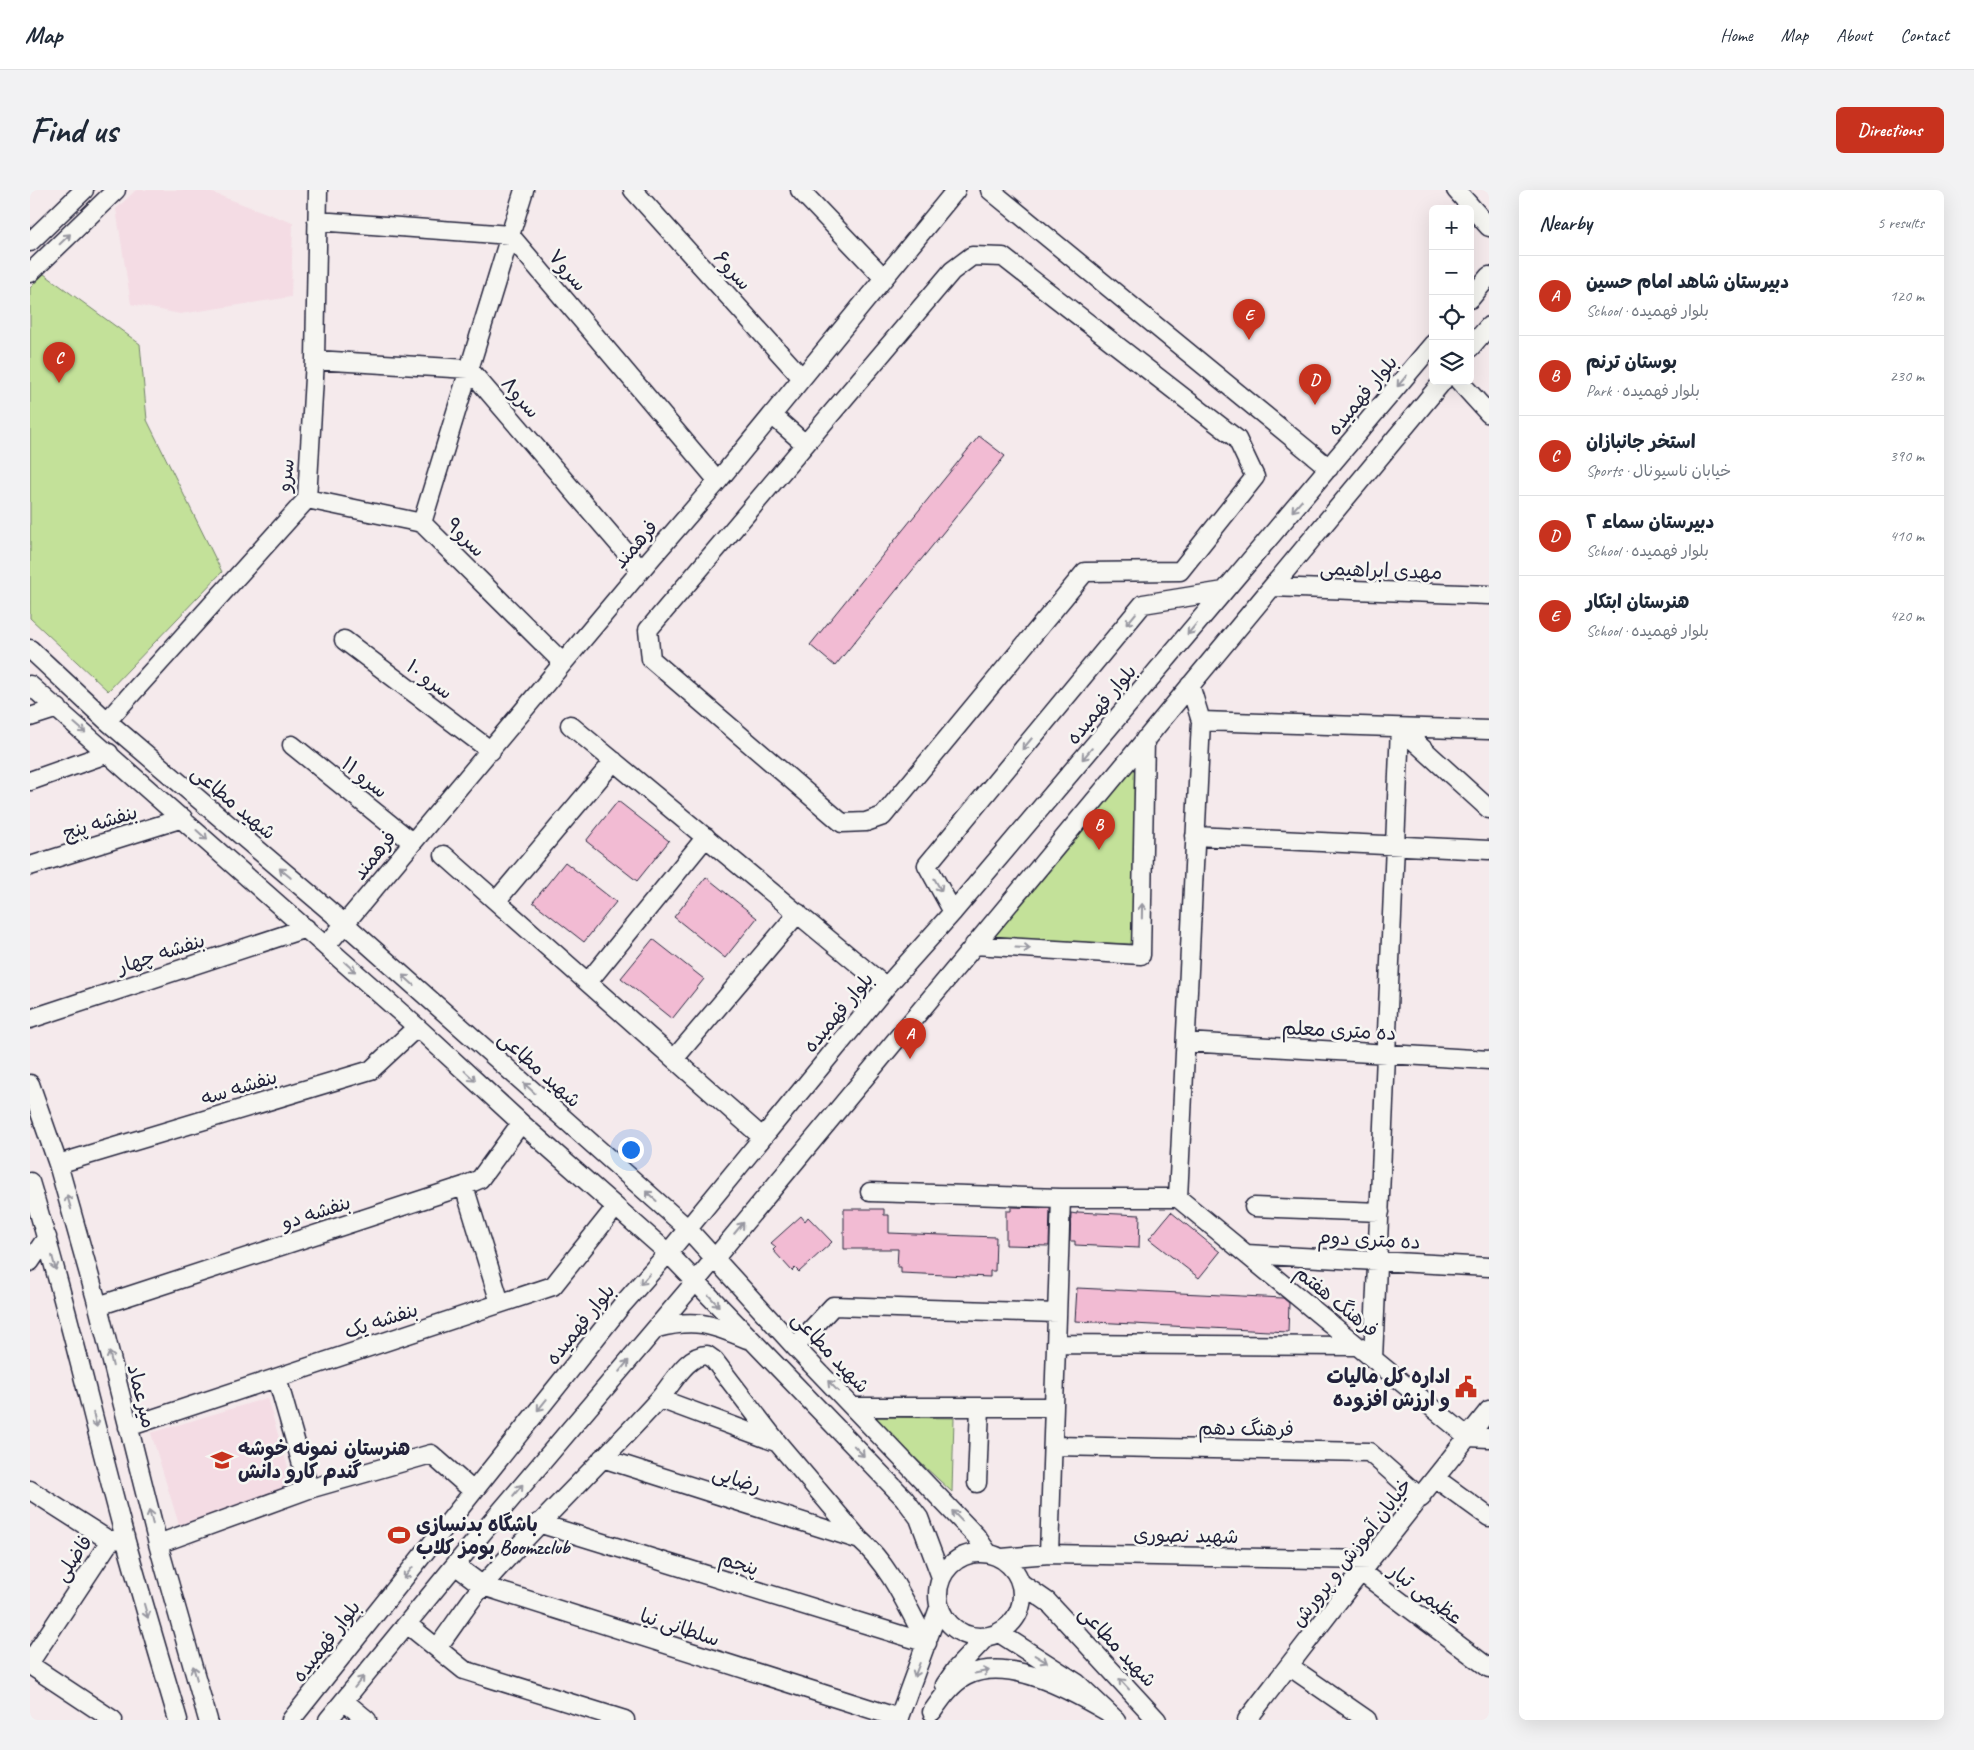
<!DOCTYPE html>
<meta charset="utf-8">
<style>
body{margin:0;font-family:Caveat,"Playpen Sans Arabic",sans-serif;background:#f2f2f3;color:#1f2937}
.controls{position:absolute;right:15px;top:15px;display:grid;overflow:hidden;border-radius:8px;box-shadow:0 5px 20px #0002}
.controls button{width:45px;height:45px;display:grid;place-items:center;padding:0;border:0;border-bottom:1px solid #e0e1e3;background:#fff;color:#1f2937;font:25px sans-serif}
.you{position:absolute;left:600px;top:959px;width:18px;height:18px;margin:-12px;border:4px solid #fff;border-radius:50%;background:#1a73e8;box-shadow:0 0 0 8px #1a73e833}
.badge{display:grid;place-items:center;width:32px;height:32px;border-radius:50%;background:#c8321e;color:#fff;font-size:16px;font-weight:700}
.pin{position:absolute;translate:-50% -41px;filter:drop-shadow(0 1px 2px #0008)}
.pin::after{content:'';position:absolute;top:26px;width:18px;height:15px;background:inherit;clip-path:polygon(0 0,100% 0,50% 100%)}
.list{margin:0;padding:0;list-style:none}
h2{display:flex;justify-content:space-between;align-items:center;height:65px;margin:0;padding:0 20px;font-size:21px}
h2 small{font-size:16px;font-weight:400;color:#747a83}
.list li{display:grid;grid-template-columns:32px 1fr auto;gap:15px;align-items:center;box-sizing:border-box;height:80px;padding:0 20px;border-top:1px solid #e0e1e3}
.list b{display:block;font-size:19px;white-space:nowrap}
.list p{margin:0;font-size:16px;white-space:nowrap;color:#747a83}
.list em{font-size:16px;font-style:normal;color:#747a83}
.icon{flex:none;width:28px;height:28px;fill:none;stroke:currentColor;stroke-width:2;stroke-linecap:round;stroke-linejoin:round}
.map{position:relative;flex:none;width:1459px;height:1530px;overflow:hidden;border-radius:8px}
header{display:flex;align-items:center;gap:30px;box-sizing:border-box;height:70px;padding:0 25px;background:#fff;border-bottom:1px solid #e0e1e3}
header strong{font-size:24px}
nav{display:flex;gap:28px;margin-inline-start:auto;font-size:18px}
.intro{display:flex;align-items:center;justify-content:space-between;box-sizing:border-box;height:120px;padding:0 30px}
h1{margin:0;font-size:35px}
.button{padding:12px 22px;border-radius:8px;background:#c8321e;color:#fff;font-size:18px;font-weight:700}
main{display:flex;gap:30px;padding:0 30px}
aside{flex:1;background:#fff;border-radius:8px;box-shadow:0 5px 20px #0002}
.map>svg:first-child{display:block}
</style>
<header>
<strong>Map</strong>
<nav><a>Home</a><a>Map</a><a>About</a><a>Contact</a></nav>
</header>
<div class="intro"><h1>Find us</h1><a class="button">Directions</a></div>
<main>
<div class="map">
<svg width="1459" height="1530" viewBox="0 0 1459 1530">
<rect width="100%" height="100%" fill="#f5eaec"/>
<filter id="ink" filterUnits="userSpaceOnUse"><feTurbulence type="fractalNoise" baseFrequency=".02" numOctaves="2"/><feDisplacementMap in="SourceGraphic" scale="10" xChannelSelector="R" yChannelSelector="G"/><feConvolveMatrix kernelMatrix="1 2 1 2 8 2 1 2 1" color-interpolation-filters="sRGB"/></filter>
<g filter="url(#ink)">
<path fill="#f4dce4" d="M106,0h69l88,33 -2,74 -111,17 -49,-10 -15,-95z
M237,1208l27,89 -115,38 -28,-92z"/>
<path fill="#c3e199" stroke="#72826a" d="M14,84l96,70 7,76 75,152 -114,119 -78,-73v-330z
M1106,571l-4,183 -142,-6z
M841,1227l83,1 -2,74z"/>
<path fill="#f2bbd3" stroke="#22223b" d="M949,246l26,20 -170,210 -25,-21z
M588,611l51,40 -32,40 -51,-40z
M535,672l51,40 -32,40 -51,-40z
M676,687l51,41 -32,40 -51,-41z
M623,749l51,40 -32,40 -51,-41z
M981,1017l39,1 -1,38 -43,-1v-34h5z
M814,1019h40v6h5v18l107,4 -1,34h-5v6l-89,-4v-6h-4l1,-18h-54z
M1047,1022l63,3 -1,33 -64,-3v-4h-5l1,-28 6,1z
M1141,1022l49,40 -21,26 -50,-39z
M771,1026l4,5 3,-4 24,25 -33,30 -4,-4 -3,3 -19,-21 3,-3 -5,-4z
M1047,1098l206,10 6,5 -1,29 -213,-11z"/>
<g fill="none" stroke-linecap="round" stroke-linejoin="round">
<g stroke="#22223b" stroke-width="21">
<path id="minor" d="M603,0l169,188
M770,0l84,88
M960,0l339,278
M1426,0l33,37
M287,31l193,14 208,246
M0,52l54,-52
M942,66l31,1 234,182 18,38 -75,94 -95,1 -202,244 -17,6 -24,1 -191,-164 -3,-29 304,-359z
M0,83l86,-83
M1440,109l19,-23
M1440,158l19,-22
M285,170l154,9 172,201
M1429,191l30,33
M742,225l33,29
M277,309l115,24 141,140
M392,333l102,-333
M1242,397l217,8
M314,450l147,111
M0,459l77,72 238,203 342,304 108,119 181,189 12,17
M0,495l387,342 104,96 147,130 236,245 15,20 22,59
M0,527l28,-9
M77,531l200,-222 8,-139 3,-170
M1171,531l288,9
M540,535l316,262
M1370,538l89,81
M262,555l120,97
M0,591l79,-28
M1165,646l294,14
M414,665l318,282
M0,676l153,-48
M467,710l117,-139
M923,722l-26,-47 216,-261 81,-13
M944,755l167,10 4,-216
M296,756l315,-376 77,-89 238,-291
M558,792l118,-145
M0,829l276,-91
M1156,852l303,18
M644,869l124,-146
M0,894l28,80 40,142 60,238 50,176
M28,974l313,-94 46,-43
M0,992c36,118 63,238 95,356 17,61 35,121 53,182
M434,996l36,117
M840,1002l191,6h117
M1148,1008l23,-477 -11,-36
M1148,1008l290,239 21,1
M1224,1017l126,5
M1216,1064l243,13
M0,1072l17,-25
M68,1116l366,-120 16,-7 41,-56
M625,1140l2,-2c38,-10 54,-4 90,11
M1026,1154l301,2
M765,1157l38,-41 224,7
M1343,1169l27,-631
M630,1209l116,43
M823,1217h201
M98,1237l425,-141 62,-78
M1023,1256l316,6 52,46
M572,1268l258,82
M1405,1288l54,39
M947,1293l3,-76
M279,1299l122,-35 42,37
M0,1300l80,51
M508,1333l389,120
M128,1354l151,-55 -32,-111
M908 1405a42 42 0 1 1 84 0a42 42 0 1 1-84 0Z
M1019,1364l12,-356
M972,1368l47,-4 321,6
M425,1375l28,21 416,132
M1331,1382l128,96
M992,1394l26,18 109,118
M377,1434l57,46 161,50
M969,1443l78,50 39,37
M407,1458c16,-21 30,-44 47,-64 56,-64 118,-122 175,-185 13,-14 27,-44 48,-44l7,5 63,82 83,98c31,27 47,67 67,103
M0,1472l80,-121 15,-4
M0,1475l83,55
M1259,1476l78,54
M915,1495l11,-16 30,-32
M314,1511l23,19
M902,1522c9,-13 20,-29 34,-36 42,-21 104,14 140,35
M261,1530l331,-415 46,-52 218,-266 67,-75 480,-568
M298,1530l127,-155 241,-284 747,-900
M868,1530l41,-112
M1217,1530l123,-160 119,-150"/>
</g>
<use href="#minor" stroke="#f6f6f2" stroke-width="18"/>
</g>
<defs><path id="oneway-shaft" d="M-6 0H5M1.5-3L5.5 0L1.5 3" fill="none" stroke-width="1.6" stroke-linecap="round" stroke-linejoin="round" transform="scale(1.25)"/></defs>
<g stroke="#9797a0">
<use href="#oneway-shaft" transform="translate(35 49) rotate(-44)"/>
<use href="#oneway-shaft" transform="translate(1372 191) rotate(130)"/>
<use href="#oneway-shaft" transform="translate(1267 316) rotate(131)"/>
<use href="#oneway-shaft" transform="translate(1101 429) rotate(130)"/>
<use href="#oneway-shaft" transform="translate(1162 439) rotate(130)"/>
<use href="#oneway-shaft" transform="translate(50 538) rotate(41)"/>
<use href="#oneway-shaft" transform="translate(997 554) rotate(130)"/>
<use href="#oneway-shaft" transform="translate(1057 564) rotate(130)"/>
<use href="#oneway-shaft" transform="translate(172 645) rotate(42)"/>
<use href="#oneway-shaft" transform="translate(255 683) rotate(-140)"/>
<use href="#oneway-shaft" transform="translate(908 695) rotate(60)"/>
<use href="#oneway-shaft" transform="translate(1112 721) rotate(-89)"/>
<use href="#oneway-shaft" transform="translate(993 758) rotate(3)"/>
<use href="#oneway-shaft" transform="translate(320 777) rotate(42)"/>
<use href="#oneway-shaft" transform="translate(378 790) rotate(-138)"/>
<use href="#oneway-shaft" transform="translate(440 886) rotate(43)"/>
<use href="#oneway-shaft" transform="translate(499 898) rotate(-138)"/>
<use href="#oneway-shaft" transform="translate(621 1006) rotate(-138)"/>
<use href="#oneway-shaft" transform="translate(39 1012) rotate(-106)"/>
<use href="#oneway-shaft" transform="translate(709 1038) rotate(-50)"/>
<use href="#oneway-shaft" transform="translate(24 1073) rotate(75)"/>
<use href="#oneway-shaft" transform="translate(615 1089) rotate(132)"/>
<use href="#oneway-shaft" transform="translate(684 1111) rotate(47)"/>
<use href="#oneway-shaft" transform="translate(81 1169) rotate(-104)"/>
<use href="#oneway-shaft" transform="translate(594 1176) rotate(-50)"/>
<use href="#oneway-shaft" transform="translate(803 1196) rotate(-134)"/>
<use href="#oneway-shaft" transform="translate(512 1215) rotate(129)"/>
<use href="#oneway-shaft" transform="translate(65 1230) rotate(76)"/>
<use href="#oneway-shaft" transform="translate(829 1261) rotate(46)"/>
<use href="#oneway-shaft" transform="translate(488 1300) rotate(-50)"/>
<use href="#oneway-shaft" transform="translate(927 1326) rotate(-134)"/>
<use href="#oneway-shaft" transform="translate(121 1327) rotate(-104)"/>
<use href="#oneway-shaft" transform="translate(378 1383) rotate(128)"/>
<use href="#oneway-shaft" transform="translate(116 1421) rotate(74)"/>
<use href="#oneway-shaft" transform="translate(1011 1469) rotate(31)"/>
<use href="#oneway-shaft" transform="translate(887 1480) rotate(111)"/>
<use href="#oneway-shaft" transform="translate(952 1482) rotate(-11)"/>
<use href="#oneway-shaft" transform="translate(165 1483) rotate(-106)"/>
<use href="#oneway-shaft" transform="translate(329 1492) rotate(-51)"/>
<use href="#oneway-shaft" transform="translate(1094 1494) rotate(-133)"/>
</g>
</g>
<defs>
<g id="civic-bare" transform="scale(1.725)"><path d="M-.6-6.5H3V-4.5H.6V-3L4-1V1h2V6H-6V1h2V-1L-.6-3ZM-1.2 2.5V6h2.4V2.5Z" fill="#c8321e" stroke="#f6f6f2" stroke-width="2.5" paint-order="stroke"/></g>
<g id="school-bare" transform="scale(1.725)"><path d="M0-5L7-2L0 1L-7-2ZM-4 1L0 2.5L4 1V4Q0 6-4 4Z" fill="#c8321e" stroke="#f6f6f2" stroke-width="2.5" paint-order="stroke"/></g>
<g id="stadium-bare" transform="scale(1.725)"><path d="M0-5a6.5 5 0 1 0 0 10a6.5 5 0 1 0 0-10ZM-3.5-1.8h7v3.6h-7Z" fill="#c8321e" stroke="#f6f6f2" stroke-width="2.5" paint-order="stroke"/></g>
</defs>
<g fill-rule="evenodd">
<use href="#civic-bare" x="1436" y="1197"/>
<use href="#school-bare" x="192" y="1270"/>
<use href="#stadium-bare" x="369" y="1345"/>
</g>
<g text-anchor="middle" stroke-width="5" stroke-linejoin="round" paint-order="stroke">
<g font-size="20" fill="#22223b" stroke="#f6f6f2">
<text transform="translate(538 80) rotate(50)" y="7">سرو۷</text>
<text transform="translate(703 80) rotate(48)" y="7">سرو۶</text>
<text transform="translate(1332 205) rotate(-50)" y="7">بلوار فهمیده</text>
<text transform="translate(491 207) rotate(49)" y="7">سرو۸</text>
<text transform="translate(255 285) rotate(-82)" y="7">سرو</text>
<text transform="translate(436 347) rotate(45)" y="7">سرو۹</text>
<text transform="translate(605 354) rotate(-49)" y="7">فرهمند</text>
<text transform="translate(1351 380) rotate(2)" y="7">مهدی ابراهیمی</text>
<text transform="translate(400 489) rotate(37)" y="7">سرو ۱۰</text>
<text transform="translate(1071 514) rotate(-50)" y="7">بلوار فهمیده</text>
<text transform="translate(335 587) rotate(39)" y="7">۱۱ سرو</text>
<text transform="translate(204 612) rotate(40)" y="7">شهید مطاعی</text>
<text transform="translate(70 632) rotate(-17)" y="7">بنفشه پنج</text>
<text transform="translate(344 665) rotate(-51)" y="7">فرهمند</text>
<text transform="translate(131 763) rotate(-18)" y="7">بنفشه چهار</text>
<text transform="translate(808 822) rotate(-50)" y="7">بلوار فهمیده</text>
<text transform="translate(1309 840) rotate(3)" y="7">ده متری معلم</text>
<text transform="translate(510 879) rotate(42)" y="7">شهید مطاعی</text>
<text transform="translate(209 897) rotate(-17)" y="7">بنفشه سه</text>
<text transform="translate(286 1022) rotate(-18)" y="7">بنفشه دو</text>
<text transform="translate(1339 1049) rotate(3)" y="7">ده متری دوم</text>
<text transform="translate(1307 1111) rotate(39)" y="7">فرهنگ هفتم</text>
<text transform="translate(351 1130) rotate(-18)" y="7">بنفشه یک</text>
<text transform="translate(550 1134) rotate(-51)" y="7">بلوار فهمیده</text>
<text transform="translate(801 1162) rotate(47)" y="7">شهید مطاعی</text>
<text transform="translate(112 1206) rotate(76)" y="7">میرعماد</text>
<text transform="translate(1216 1238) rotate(1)" y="7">فرهنگ دهم</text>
<text transform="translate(707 1289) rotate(18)" y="7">رضایی</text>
<text transform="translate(1156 1345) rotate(1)" y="7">شهید نصوری</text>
<text transform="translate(1321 1362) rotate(-52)" y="7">خیابان آموزش و پرورش</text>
<text transform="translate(43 1368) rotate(-56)" y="7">فاضلی</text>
<text transform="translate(709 1373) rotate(17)" y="7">پنجم</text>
<text transform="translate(1396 1404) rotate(37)" y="7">عظیمی تبار</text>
<text transform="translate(650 1437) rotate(18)" y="7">سلطانی نیا</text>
<text transform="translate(296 1451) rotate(-52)" y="7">بلوار فهمیده</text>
<text transform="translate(1088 1456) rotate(47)" y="7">شهید مطاعی</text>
</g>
<g font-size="20" font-weight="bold" fill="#22223b" stroke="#f6f6f2" text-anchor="start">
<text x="1420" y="1193" text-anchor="end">اداره کل مالیات<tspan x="1420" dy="23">و ارزش افزوده</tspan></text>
<text x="208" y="1265">هنرستان نمونه خوشه<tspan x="208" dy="23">گندم کارو دانش</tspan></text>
<text x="386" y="1341">باشگاه بدنسازی<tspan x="386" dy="23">بومز کلاب Boomzclub</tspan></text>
</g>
</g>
</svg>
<div class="controls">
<button>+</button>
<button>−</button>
<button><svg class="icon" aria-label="locate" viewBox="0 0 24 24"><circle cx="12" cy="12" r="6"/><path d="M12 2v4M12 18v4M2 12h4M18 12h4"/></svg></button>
<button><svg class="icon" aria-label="layers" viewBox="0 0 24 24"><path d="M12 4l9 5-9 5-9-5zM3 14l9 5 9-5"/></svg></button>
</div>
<div class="you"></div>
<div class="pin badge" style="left:880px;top:869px">A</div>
<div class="pin badge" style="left:1069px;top:660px">B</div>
<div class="pin badge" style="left:29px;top:193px">C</div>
<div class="pin badge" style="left:1285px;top:215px">D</div>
<div class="pin badge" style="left:1219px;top:150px">E</div>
</div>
<aside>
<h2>Nearby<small>5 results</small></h2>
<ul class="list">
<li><span class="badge">A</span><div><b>دبیرستان شاهد امام حسین</b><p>School · بلوار فهمیده</p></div><em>120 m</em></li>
<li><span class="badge">B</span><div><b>بوستان ترنم</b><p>Park · بلوار فهمیده</p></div><em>230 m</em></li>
<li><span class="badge">C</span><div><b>استخر جانبازان</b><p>Sports · خیابان ناسیونال</p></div><em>390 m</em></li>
<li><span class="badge">D</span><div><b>دبیرستان سماء ٢</b><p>School · بلوار فهمیده</p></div><em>410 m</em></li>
<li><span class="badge">E</span><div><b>هنرستان ابتکار</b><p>School · بلوار فهمیده</p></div><em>420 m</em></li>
</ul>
</aside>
</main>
